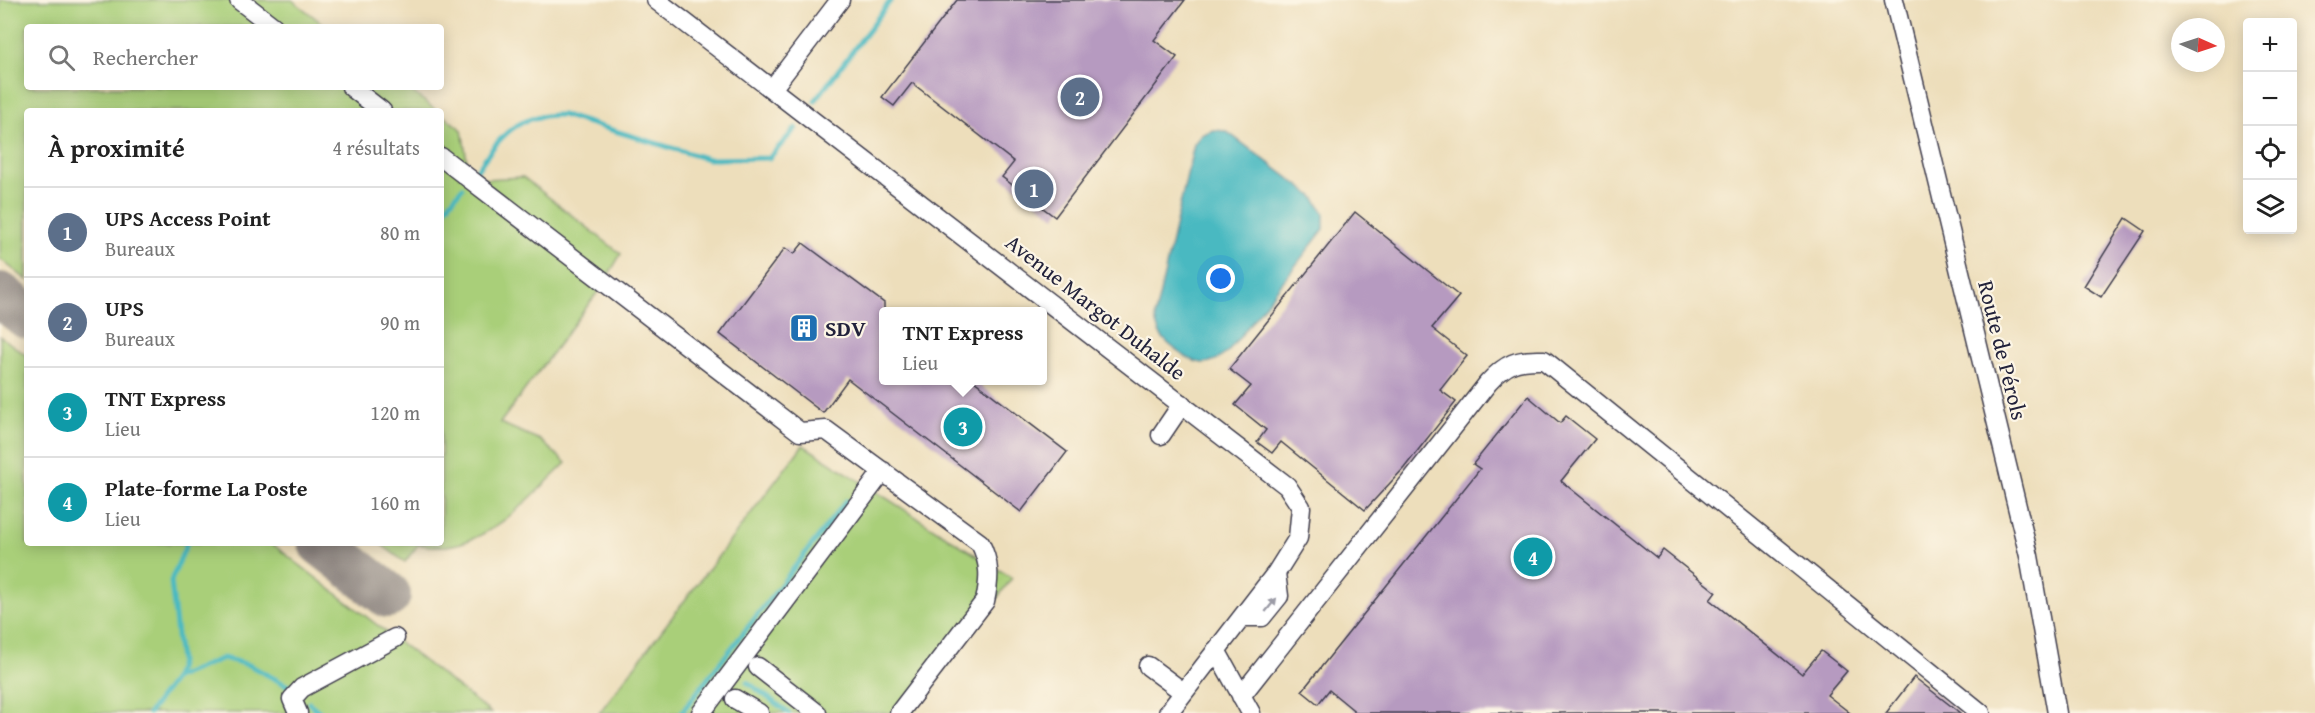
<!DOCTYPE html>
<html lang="fr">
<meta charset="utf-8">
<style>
body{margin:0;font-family:"Gentium Book Plus",serif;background:#f2f2f2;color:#222}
.controls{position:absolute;right:18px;top:18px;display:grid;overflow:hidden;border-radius:6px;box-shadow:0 3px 15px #0003}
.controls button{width:54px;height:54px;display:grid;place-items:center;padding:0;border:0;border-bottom:2px solid #e0e0e0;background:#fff;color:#222;font:30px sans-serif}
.compass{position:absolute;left:2171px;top:18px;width:54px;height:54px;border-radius:50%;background:#fff;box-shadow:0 3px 15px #0003;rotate:93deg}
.you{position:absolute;left:1221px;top:279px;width:21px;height:21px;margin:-15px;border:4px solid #fff;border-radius:50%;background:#1a73e8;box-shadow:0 0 0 9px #1a73e833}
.badge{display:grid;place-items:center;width:39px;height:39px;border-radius:50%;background:#7c3aed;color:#fff;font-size:20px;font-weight:700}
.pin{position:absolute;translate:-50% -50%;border:3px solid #fff;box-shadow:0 2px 6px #0006}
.popup{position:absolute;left:879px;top:307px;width:168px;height:78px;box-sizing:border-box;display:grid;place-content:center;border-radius:6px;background:#fff;filter:drop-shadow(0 2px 4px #0005);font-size:20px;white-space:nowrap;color:#767676}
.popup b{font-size:22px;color:#222}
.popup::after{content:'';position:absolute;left:50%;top:100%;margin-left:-12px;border:12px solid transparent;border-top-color:#fff}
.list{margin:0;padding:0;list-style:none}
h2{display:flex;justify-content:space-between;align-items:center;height:78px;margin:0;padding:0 24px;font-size:26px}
h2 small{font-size:20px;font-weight:400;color:#767676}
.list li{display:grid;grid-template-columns:39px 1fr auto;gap:18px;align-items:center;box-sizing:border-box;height:90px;padding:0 24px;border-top:2px solid #e0e0e0}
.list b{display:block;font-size:22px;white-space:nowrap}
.list p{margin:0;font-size:20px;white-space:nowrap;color:#767676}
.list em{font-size:20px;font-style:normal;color:#767676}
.icon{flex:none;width:33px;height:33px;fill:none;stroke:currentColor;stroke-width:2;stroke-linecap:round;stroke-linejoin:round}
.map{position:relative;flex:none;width:2315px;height:713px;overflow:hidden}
.search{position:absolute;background:#fff;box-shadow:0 3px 15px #0003;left:24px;top:24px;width:420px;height:66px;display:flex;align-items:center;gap:15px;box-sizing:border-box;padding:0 21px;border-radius:6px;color:#767676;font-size:22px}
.panel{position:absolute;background:#fff;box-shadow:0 3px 15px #0003;left:24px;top:108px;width:420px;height:438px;border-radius:6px}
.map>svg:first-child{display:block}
</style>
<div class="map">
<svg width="2315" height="713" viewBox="0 0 2315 713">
<rect width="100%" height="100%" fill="#fcf5e5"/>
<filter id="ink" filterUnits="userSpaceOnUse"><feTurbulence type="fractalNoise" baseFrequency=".0167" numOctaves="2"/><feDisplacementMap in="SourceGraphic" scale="12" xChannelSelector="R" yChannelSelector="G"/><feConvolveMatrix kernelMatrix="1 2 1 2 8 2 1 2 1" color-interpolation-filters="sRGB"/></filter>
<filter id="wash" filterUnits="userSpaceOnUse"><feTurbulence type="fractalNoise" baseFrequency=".008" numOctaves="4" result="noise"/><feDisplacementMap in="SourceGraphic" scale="24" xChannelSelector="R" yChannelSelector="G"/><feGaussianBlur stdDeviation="1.35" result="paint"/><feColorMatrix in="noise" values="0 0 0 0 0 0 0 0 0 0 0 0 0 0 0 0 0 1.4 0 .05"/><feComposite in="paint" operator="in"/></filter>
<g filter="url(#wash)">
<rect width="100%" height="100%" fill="#eddebb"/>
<path fill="#a9cf79" stroke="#66785a" stroke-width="1.5" d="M0,0h292l35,27h-300v60h379l31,24h-410v169l-27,-21z
M441,114l21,16 6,37 17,12 38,-2 98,77 -21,35 -100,134 40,17 26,23c-32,31 -73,78 -120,83 -9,1 -19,0 -28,-1l-13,17 -26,-19h62z
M0,336l27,20v187h244l220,170h-491z
M803,445l209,133 -100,135h-313z"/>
<path fill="#4ab9c1" stroke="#366e7e" stroke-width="1.5" d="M1213,130l13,1 88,66 10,16v16l-96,123c-21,17 -33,13 -53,-3 -13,-10 -19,-17 -20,-34l39,-171 7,-9z"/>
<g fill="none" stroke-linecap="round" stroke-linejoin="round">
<path stroke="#4ab9c1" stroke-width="5" d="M815,101l76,-101
M477,170c24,-35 40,-56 85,-55l146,44 61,-1 27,-30
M441,214l21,-26
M175,678l48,-20 26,7 41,22
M747,682l42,31
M309,703l12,10
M149,713l26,-35 5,-16 -9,-81 16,-38
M681,713l165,-212"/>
<path stroke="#88807b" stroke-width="46" d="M0,295l27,21
M321,543l67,52"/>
</g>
<g id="blocks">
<path fill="#b69ac0" d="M957,0h228l-31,40 23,17 -122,160 -53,-40 12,-15 -102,-79 -18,23 -12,-9z
M1355,212l104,84 -27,32 35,28 -27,34 16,12 -52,66 -39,42 -84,-68 -9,11 -15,-11 9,-12 -31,-25 16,-19 -22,-17z
M2126,218l19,13 -44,66 -17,-11z
M803,243l81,60v78h90l93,71 -46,60 -173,-133 -25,34 -103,-79 65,-86 9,6z
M1528,396l32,27 6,-7 29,23 -34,42 96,77 6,-8 53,42 -6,8 92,74 19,-23 26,20 -20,24 23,18h-493l-28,-23 -11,14 -16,-13 178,-222 -7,-5z
M1914,677l46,36h-74z"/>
</g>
</g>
<g filter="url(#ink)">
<use href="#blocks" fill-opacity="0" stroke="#403e4e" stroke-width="1.5"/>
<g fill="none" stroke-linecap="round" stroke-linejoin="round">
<g stroke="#403e4e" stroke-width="21">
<path id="minor" d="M239,0l35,27
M656,0l631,486 14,21 -3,31 -22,35 -108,140
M1894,0l135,556 28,157
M351,87l31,24
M772,89l68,-89
M441,157l359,275 26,-2 154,113c10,20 10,35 5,58l-86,112
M1161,435l21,-31
M1242,617h20l17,-21 -3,-23
M1216,650l35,63
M1148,666l35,26
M758,667l59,46
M1241,696l247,-313c18,-20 29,-24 56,-23l437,353
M735,699l24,14
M298,713l-6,-14 10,-11 93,-50
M701,713l182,-242"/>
</g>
<use href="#minor" stroke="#fff" stroke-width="18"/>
</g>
<defs><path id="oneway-solid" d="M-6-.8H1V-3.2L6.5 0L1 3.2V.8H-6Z" transform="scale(1.5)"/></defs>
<use fill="#9c9ca7" href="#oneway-solid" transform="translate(1271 605) rotate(-51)"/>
</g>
<defs>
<g id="building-square" transform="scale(1.5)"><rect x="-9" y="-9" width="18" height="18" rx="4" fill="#1f6fb2" stroke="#fcf5e5"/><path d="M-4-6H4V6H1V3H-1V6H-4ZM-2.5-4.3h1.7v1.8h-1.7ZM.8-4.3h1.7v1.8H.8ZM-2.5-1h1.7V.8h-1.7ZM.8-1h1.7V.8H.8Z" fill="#fff"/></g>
</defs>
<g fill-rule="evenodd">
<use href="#building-square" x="804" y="328"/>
</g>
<g text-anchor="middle" stroke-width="4.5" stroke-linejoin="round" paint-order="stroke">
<g font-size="22" fill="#22223b" stroke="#fcf5e5">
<text transform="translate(1096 307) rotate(38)" y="8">Avenue Margot Duhalde</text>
<text transform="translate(2003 350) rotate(76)" y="8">Route de Pérols</text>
</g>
<g font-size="22" font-weight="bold" fill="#22223b" stroke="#fcf5e5" text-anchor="start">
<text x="825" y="336">SDV</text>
</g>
</g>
</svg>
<div class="controls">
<button>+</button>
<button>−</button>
<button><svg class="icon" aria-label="locate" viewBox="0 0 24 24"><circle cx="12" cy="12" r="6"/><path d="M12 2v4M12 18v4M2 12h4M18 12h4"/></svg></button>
<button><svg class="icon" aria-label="layers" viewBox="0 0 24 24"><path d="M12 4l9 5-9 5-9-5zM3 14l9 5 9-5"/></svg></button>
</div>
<svg class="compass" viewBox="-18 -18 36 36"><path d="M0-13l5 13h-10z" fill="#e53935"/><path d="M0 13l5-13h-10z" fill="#767676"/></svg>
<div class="you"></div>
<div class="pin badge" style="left:1034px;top:189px;background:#5c6f8a">1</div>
<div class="pin badge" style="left:1080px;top:97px;background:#5c6f8a">2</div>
<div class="pin badge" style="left:963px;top:427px;background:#0f9aa8">3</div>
<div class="popup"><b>TNT Express</b>Lieu</div>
<div class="pin badge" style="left:1533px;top:557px;background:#0f9aa8">4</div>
<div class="search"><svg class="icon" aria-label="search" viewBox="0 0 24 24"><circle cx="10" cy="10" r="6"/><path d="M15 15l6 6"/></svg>Rechercher</div>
<section class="panel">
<h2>À proximité<small>4 résultats</small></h2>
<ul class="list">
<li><span class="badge" style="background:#5c6f8a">1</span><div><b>UPS Access Point</b><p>Bureaux</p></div><em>80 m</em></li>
<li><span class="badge" style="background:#5c6f8a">2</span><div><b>UPS</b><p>Bureaux</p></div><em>90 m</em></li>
<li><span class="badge" style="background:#0f9aa8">3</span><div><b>TNT Express</b><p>Lieu</p></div><em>120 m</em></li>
<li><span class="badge" style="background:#0f9aa8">4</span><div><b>Plate-forme La Poste</b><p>Lieu</p></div><em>160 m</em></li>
</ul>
</section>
</div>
